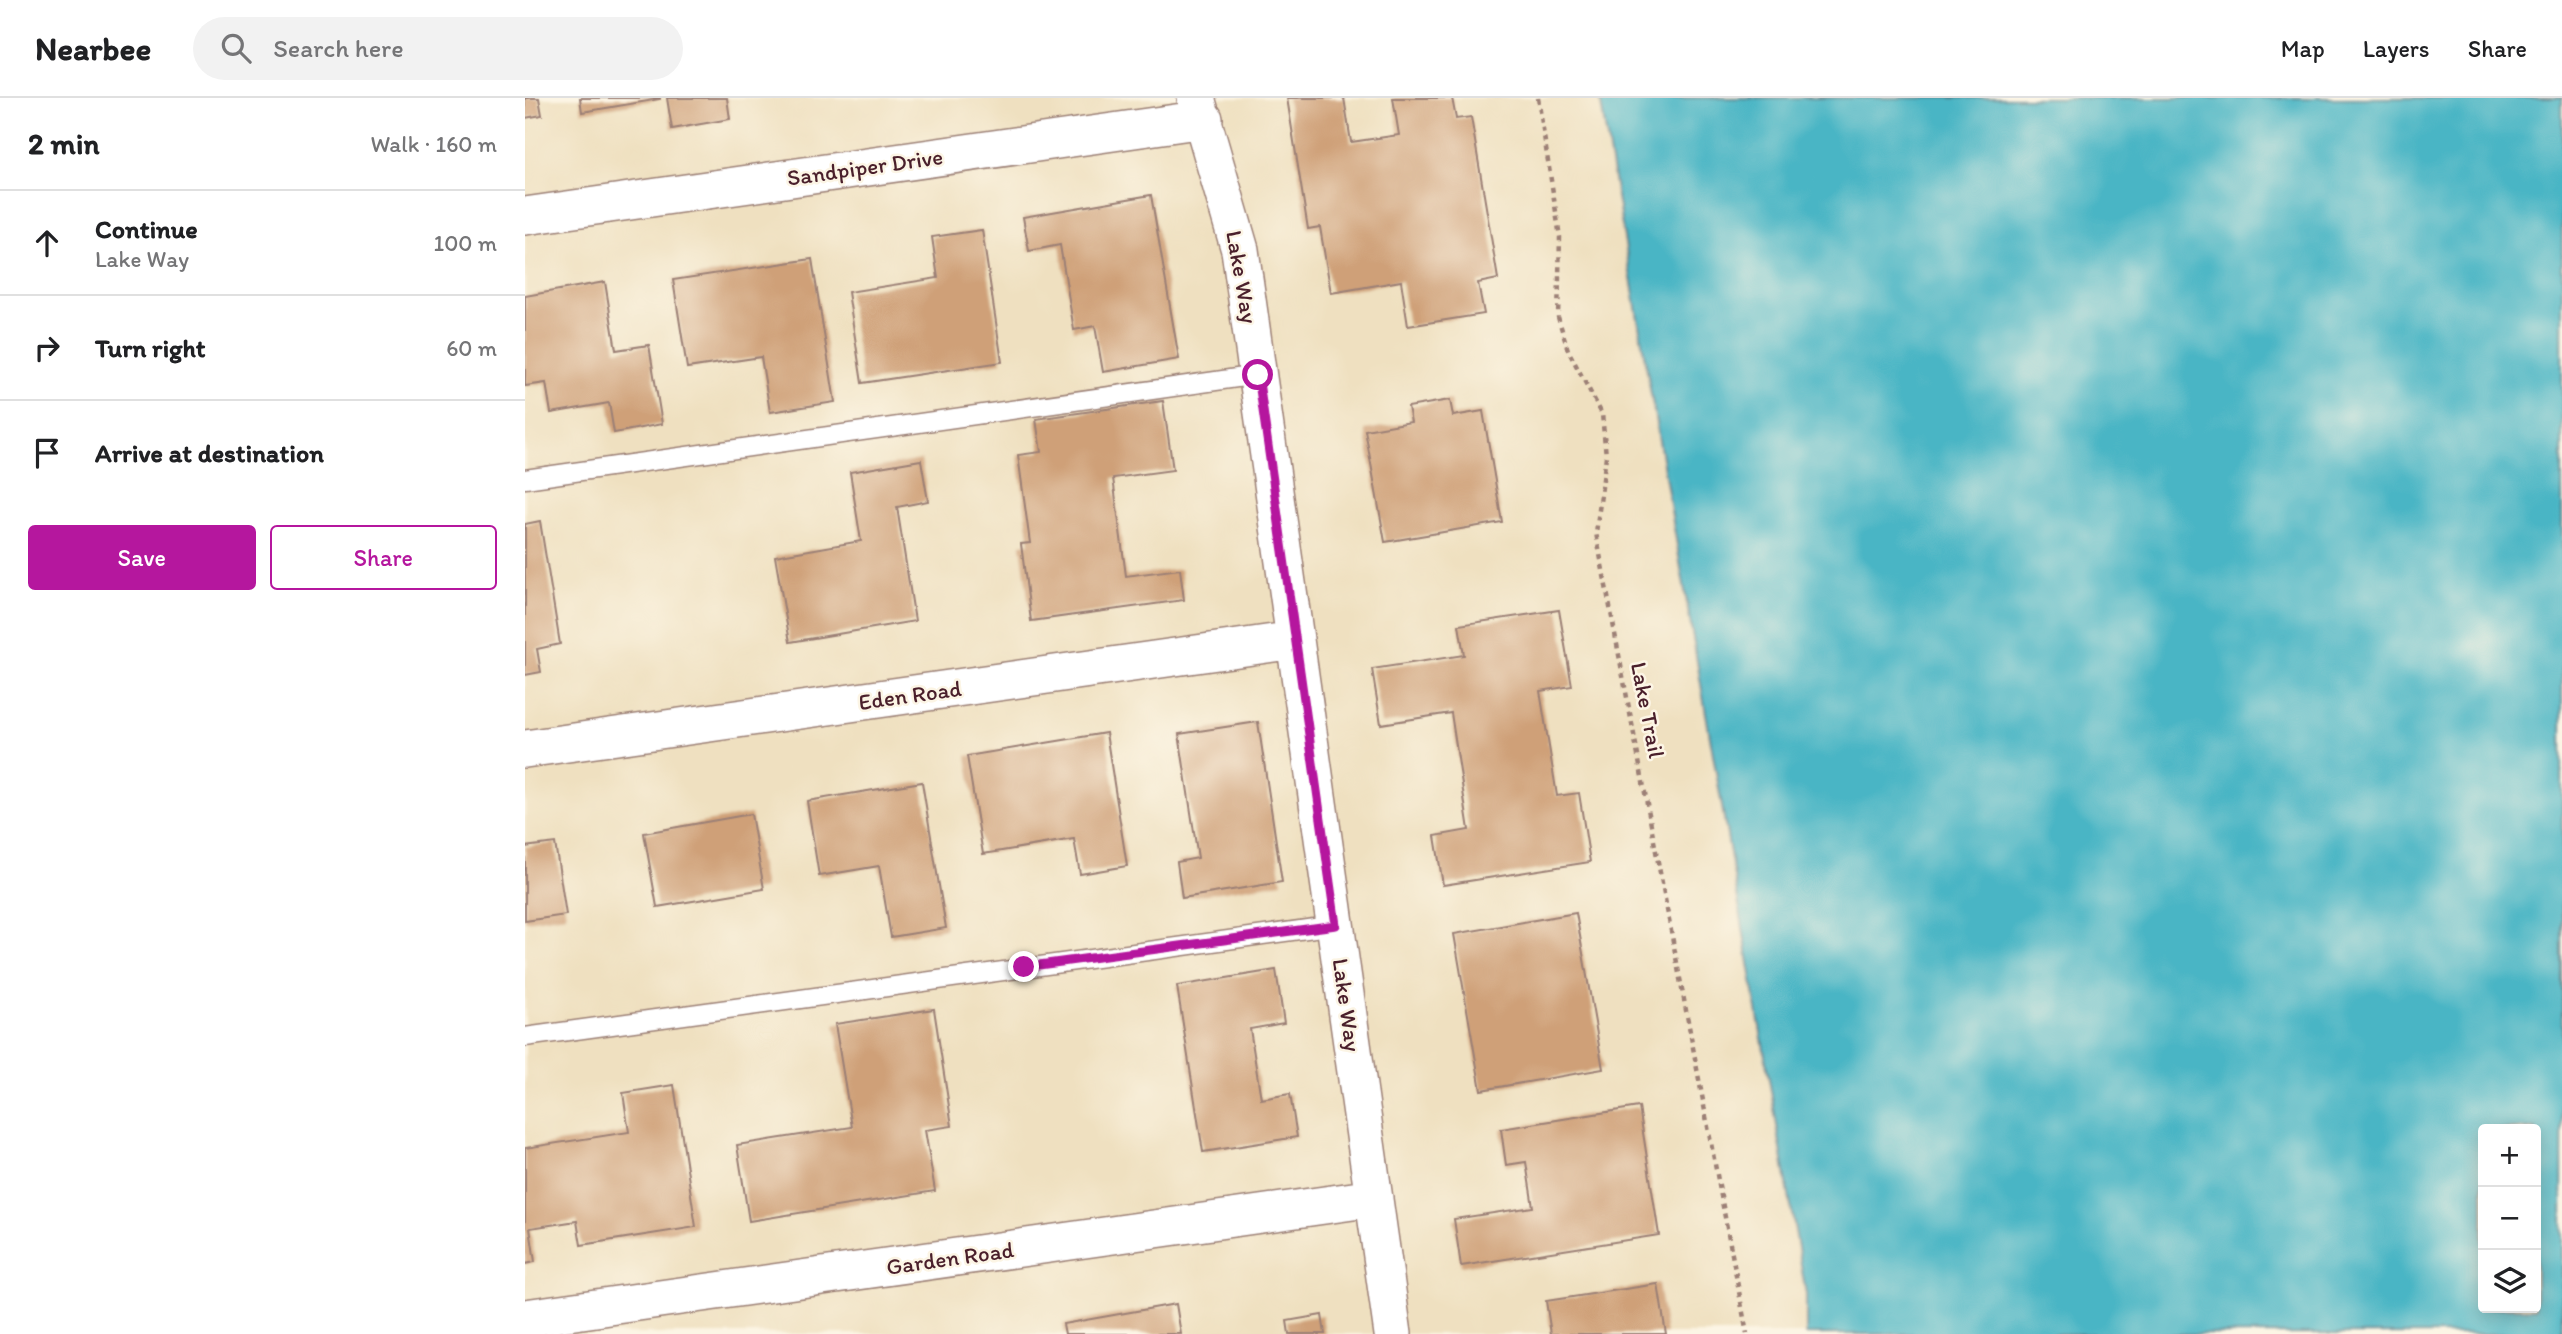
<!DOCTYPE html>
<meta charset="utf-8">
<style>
body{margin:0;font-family:Itim,sans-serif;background:#f2f2f2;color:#202124}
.controls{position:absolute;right:21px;bottom:21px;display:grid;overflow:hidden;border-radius:7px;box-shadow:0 4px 18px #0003}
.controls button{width:63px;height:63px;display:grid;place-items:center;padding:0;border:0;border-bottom:2px solid #e0e0e0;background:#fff;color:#202124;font:35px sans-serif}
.stop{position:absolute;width:21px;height:21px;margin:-16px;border:5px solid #b5179e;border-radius:50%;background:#fff}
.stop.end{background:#b5179e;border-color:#fff;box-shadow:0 2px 7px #0008}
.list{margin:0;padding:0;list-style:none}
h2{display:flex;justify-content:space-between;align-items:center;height:91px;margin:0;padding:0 28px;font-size:30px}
h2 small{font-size:23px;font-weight:400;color:#757577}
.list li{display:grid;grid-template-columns:46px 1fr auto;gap:21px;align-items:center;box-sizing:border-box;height:105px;padding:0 28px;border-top:2px solid #e0e0e0}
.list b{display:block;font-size:26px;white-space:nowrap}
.list p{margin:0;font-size:23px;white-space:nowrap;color:#757577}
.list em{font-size:23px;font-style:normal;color:#757577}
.actions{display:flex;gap:14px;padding:21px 28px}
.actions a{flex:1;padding:16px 0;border:2px solid #b5179e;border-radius:7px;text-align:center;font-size:24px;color:#b5179e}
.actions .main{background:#b5179e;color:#fff}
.icon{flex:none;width:38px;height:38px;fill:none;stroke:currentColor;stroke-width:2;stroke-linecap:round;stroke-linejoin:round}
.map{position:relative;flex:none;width:2037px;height:1236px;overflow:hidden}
header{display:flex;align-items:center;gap:42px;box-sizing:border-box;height:98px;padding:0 35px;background:#fff;border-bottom:2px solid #e0e0e0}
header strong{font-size:33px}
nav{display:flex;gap:38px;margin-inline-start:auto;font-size:24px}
.search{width:490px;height:63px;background:#f2f2f2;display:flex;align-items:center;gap:18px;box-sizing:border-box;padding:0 24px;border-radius:38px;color:#757577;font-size:26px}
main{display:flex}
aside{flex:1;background:#fff}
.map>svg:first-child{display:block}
</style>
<header>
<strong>Nearbee</strong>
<div class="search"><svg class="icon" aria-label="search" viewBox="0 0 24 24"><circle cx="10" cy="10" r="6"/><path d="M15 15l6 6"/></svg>Search here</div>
<nav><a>Map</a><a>Layers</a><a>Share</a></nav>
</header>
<main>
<aside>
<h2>2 min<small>Walk · 160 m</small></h2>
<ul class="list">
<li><svg class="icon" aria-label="ahead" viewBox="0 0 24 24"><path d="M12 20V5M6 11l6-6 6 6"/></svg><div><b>Continue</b><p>Lake Way</p></div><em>100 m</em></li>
<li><svg class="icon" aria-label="right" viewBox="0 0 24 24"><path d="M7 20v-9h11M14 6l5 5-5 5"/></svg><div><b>Turn right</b></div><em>60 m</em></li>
<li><svg class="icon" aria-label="arrive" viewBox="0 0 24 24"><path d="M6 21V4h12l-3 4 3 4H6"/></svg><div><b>Arrive at destination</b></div></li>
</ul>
<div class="actions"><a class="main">Save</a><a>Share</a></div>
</aside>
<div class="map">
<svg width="2037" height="1236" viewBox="0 0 2037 1236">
<rect width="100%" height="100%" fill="#fcf5e5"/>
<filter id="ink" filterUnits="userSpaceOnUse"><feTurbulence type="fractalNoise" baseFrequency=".0143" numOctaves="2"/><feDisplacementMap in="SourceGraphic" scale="14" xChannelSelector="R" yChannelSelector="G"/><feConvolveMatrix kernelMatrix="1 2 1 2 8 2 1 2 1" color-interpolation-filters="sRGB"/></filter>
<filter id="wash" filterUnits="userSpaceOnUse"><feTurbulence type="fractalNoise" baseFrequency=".00686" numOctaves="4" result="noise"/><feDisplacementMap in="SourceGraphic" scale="28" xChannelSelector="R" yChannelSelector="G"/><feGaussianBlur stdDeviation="1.57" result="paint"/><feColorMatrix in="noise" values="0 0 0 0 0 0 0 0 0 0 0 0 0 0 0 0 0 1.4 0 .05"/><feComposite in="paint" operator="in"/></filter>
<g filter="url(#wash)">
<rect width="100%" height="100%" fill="#efe0c0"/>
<path fill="#48b5c5" stroke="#496a78" stroke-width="2" fill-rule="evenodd" d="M1075,0h962v1236h-756v-40zM1958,1031h53v179h-53z"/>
<g id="blocks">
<path fill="#cfa078" d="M0,0h14l3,17 -17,3z
M55,0h80v1l-78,13z
M142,0h60l3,21 -58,10z
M762,0h57l7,44 48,-7 -6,-37h59l4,21 15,-2 27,162 -20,4 6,31 -76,12 -7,-45 -70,12 -11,-66 -12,2z
M626,97l28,164 -76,13 -8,-46 -21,4 -14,-85 -31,6 -6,-34z
M457,132l20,132 -140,21 -14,-91 90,-14 -6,-41z
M287,161l23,143 -65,10 -9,-55 -74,11 -14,-88z
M80,184l11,68 33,-5 13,79 -48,9 -5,-30 -58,10 -5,-30 -21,3v-90z
M925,302l3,16 30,-5 19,111 -117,20 -20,-112 46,-8 -3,-15z
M638,303l10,69 -60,8 13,98 54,-7 4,31 -153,21 -10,-77 9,-1 -12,-88 23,-3 -5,-33z
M396,362l7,41 -31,6 18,114 -125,21 -15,-86 86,-15 -11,-69z
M15,423l20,123 -23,5 4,23 -16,3v-151z
M1034,512l13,76 -32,5 17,105 22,-3 11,69 -147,23 -8,-49 34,-6 -18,-117 -70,11 -9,-55 92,-14 -5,-30z
M733,624l24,160 -100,16 -5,-36 21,-4 -19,-124z
M581,635l21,133 -47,8 -6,-35 -91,15 -16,-98z
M397,684l24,146 -55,9 -12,-71 -60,10 -12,-75z
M226,716l13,75 -107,18 -13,-74z
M30,745l11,72 -41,6v-74z
M1051,815l27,156 -122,21 -27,-156z
M751,872l8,53 -34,6 11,70 29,-5 7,43 -94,15 -26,-166z
M409,911l18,117 -27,4 10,61 -186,30 -12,-76 115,-18 -17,-103z
M149,987l22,142 -115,18 -4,-24 -47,7 5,34 -10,2v-116l104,-16 -6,-39z
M1114,1009l20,128 -198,31 -7,-47 79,-12 -7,-45 -20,3 -5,-36z
M1133,1186l8,50h-115l-5,-33z
M651,1206l5,30h-116l-2,-10z
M797,1217l3,19h-36l-2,-13z"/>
</g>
</g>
<g filter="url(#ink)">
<use href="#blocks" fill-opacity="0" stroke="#9c8076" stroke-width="2"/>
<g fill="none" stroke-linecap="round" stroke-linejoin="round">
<g stroke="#9c8076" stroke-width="21">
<path id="lane" d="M0,381l733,-104
M0,939l811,-112"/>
</g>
<g stroke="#9c8076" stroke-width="40">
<path id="street" d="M671,0l44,152 153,1084
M0,118l679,-97
M0,651l770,-109
M0,1220l849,-120"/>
</g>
<path stroke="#9c8076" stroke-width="4.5" stroke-dasharray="5 5" stroke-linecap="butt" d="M1013,0l22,139 -2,80 10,33 34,64 4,42 -10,77 151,801"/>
<use href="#lane" stroke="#fff" stroke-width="18"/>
<use href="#street" stroke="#fff" stroke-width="37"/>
</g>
</g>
<g fill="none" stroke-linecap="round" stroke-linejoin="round" filter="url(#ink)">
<path stroke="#b5179e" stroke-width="9" d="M499,869l312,-42 -78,-550"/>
</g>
<g text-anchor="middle" stroke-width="5" stroke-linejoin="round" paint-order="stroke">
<g font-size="23" fill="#4a1f2b" stroke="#fcf5e5">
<text transform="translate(340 69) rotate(-8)" y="8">Sandpiper Drive</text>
<text transform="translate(717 179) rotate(80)" y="8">Lake Way</text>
<text transform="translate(385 597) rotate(-8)" y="8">Eden Road</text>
<text transform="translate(1123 612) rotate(79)" y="8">Lake Trail</text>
<text transform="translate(822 907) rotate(82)" y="8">Lake Way</text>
<text transform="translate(425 1160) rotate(-8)" y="8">Garden Road</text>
</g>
</g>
</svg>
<div class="controls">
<button>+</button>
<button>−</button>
<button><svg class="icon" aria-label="layers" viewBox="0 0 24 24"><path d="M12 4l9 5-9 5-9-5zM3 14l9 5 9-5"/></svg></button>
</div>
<div class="stop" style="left:733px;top:277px"></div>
<div class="stop end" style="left:499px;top:869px"></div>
</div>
</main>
